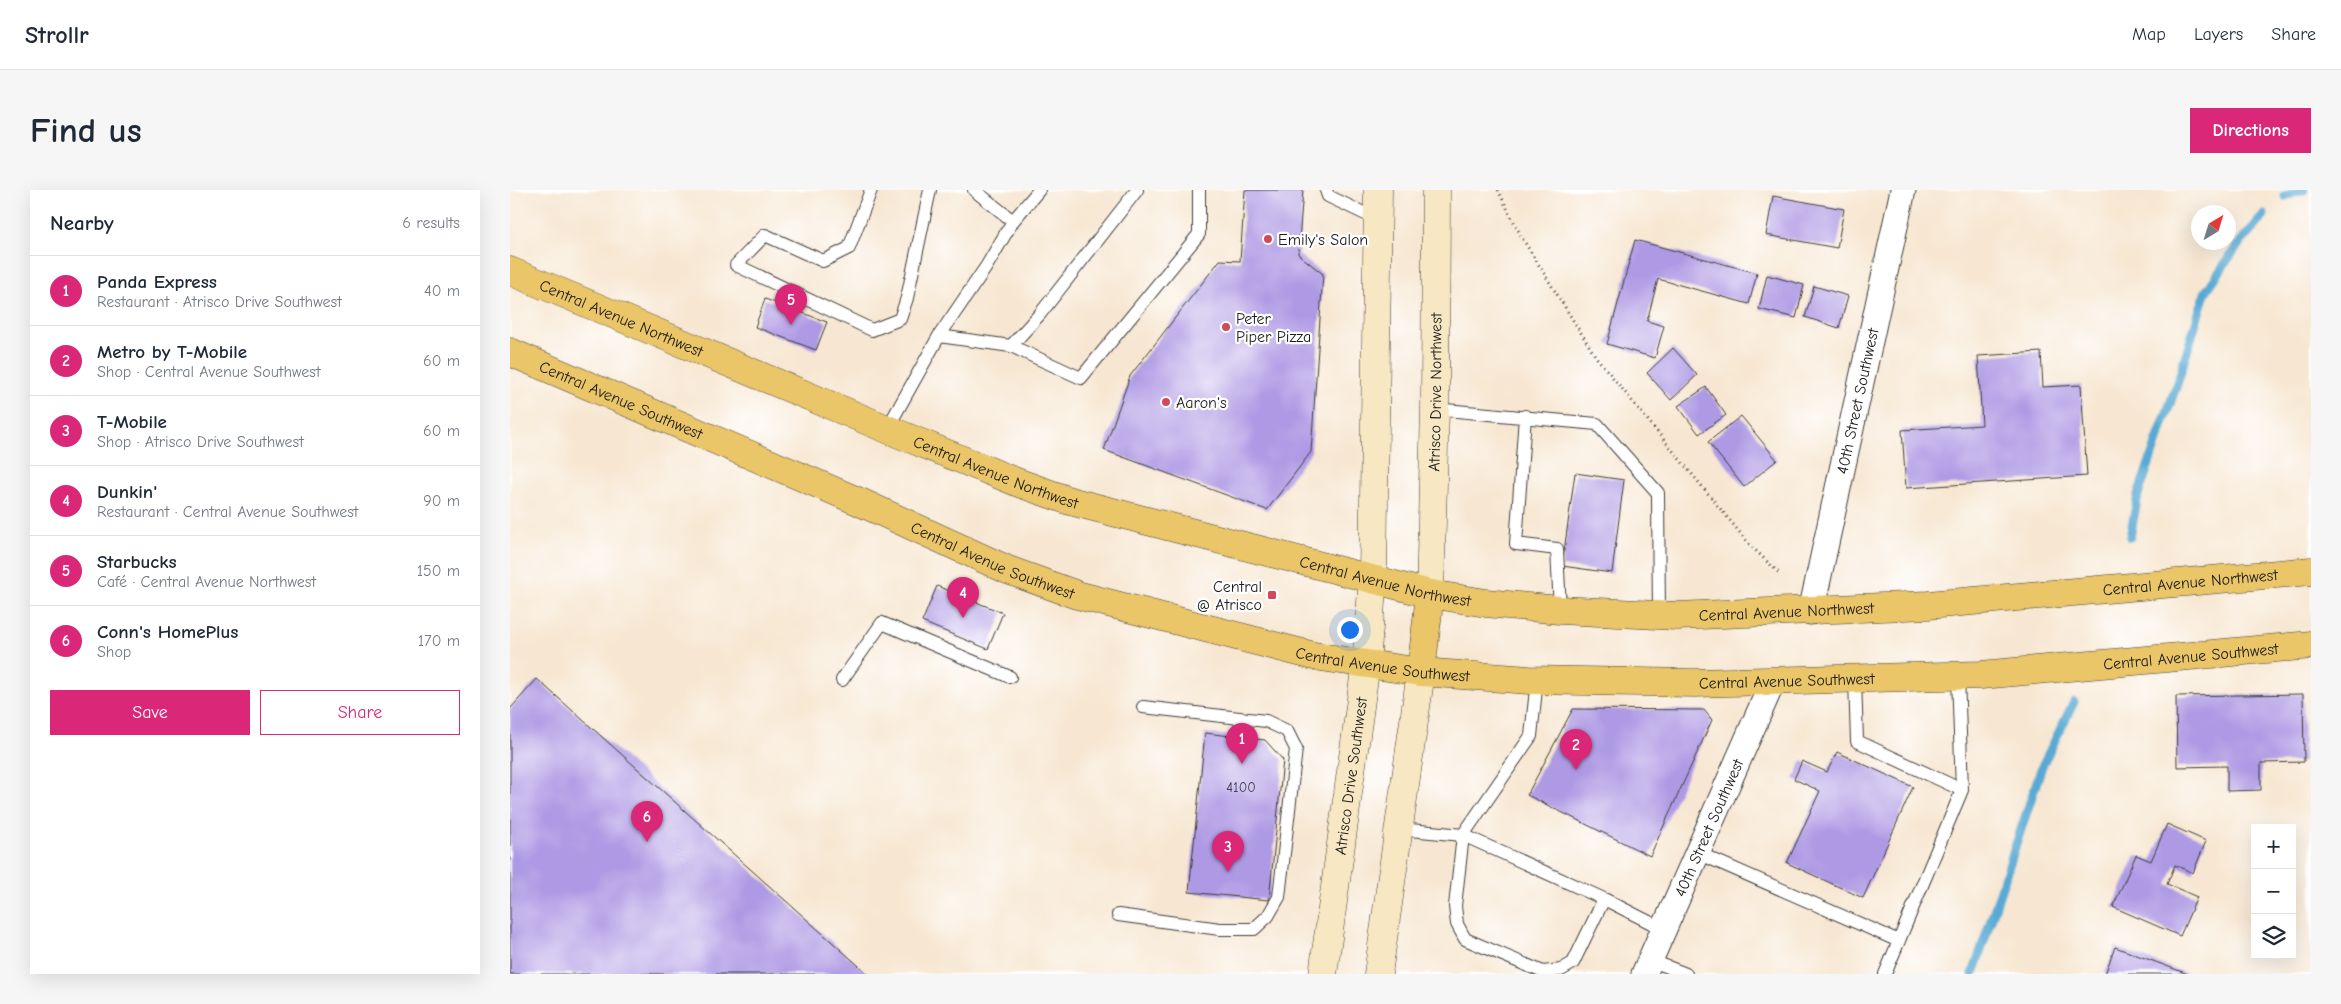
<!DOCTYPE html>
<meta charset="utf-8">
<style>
body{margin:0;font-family:"Comic Neue",sans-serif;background:#f6f6f7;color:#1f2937}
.controls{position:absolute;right:15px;bottom:15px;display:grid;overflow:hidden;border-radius:0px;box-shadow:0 5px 20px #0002}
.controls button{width:45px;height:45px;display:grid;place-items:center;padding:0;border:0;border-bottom:1px solid #e0e1e3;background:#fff;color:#1f2937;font:25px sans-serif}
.compass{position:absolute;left:1681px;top:15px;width:45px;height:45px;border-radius:50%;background:#fff;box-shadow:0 5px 20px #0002;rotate:38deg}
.you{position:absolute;left:839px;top:439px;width:18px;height:18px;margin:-12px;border:4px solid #fff;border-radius:50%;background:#1a73e8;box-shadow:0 0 0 8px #1a73e833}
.badge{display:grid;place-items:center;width:32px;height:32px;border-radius:50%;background:#db2777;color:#fff;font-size:16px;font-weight:700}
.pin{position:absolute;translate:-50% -41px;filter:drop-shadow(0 1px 2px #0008)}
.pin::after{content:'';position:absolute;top:26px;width:18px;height:15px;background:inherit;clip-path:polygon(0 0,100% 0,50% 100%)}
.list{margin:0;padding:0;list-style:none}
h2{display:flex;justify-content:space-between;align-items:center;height:65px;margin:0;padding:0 20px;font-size:21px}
h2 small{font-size:16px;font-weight:400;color:#747a83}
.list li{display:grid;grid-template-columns:32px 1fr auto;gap:15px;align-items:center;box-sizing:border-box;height:70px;padding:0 20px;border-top:1px solid #e0e1e3}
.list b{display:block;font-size:19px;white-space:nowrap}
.list p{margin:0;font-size:16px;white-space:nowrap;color:#747a83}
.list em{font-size:16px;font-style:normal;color:#747a83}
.actions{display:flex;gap:10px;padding:15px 20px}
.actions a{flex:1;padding:11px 0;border:1px solid #db2777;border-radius:0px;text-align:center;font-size:18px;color:#db2777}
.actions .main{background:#db2777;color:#fff}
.icon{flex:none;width:28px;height:28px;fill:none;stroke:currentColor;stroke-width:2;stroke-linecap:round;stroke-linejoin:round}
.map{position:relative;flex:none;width:1801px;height:784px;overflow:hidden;border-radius:0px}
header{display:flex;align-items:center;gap:30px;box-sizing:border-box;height:70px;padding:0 25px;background:#fff;border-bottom:1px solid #e0e1e3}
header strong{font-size:24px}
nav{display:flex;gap:28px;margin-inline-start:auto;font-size:18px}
.intro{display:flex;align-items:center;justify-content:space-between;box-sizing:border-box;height:120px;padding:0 30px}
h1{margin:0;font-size:35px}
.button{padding:12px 22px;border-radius:0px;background:#db2777;color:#fff;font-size:18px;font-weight:700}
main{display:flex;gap:30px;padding:0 30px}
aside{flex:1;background:#fff;border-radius:0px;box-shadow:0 5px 20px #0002}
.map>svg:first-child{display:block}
</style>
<header>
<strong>Strollr</strong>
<nav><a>Map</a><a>Layers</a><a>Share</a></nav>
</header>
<div class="intro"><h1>Find us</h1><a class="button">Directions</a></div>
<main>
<aside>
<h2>Nearby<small>6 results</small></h2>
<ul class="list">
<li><span class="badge">1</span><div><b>Panda Express</b><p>Restaurant · Atrisco Drive Southwest</p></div><em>40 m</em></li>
<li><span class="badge">2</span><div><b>Metro by T-Mobile</b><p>Shop · Central Avenue Southwest</p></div><em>60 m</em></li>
<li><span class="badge">3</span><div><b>T-Mobile</b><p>Shop · Atrisco Drive Southwest</p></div><em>60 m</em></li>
<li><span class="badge">4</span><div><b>Dunkin'</b><p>Restaurant · Central Avenue Southwest</p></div><em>90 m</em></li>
<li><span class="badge">5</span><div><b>Starbucks</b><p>Café · Central Avenue Northwest</p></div><em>150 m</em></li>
<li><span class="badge">6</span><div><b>Conn's HomePlus</b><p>Shop</p></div><em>170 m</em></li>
</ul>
<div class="actions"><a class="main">Save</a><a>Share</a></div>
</aside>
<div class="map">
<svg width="1801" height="784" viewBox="0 0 1801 784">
<rect width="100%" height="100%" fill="#fff"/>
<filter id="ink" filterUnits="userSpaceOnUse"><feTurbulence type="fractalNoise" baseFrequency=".02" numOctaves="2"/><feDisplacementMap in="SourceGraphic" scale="10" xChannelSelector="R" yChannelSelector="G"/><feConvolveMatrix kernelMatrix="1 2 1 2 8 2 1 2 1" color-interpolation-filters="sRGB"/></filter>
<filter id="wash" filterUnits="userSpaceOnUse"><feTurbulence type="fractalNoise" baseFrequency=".0096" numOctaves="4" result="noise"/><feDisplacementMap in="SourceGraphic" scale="20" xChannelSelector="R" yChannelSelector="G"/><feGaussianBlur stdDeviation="1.12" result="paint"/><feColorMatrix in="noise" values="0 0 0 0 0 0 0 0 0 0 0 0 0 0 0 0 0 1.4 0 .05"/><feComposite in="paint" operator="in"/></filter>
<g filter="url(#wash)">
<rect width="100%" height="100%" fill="#f7e7d2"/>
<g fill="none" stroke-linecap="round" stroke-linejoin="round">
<path stroke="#59aad4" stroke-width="9" d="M1775,6l19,-6
M1620,347l8,-42 40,-114 27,-88 30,-44 29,-34
M1463,784l69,-208 32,-64"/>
</g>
<g id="blocks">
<path fill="#ae9ae4" d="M735,0h58l-5,64 25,20 -12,178 -44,58 -163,-60 26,-74 90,-116 20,1z
M1263,6l71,13 -7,39 -71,-13z
M1125,50l122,33 -8,31 -91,-25 -11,42 17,5 -9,32 -48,-14z
M1257,85l37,10 -8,33 -37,-9z
M1304,96l34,10 -9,32 -34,-11z
M255,109l62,23 -11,28 -61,-23z
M1163,158l24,27 -26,25 -24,-27z
M1531,162l2,35 38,-2 6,91 -181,12 -4,-58 80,-5 -4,-69z
M1196,197l20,28 -27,19 -21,-28z
M1231,226l36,44 -33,27 -36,-45z
M1065,283l49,7 -12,93 -50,-7z
M427,396l66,27 -15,36 -66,-27z
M27,489l331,295h-358v-265z
M1793,504l1,68 -43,1v27l-34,1v-25l-50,1 -1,-71z
M1063,519l131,1 8,10 -62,136 -123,-61z
M695,543l60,7 18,20 -14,140 -80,-8z
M1327,562l76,35 -50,111 -76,-35 33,-72 -26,-12 8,-18 25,11z
M1657,634l39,17 -13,32 -18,-8 -8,19 30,13 -17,39 -67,-29 23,-52 15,6z
M1605,757l73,27h-83z"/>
</g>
</g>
<g filter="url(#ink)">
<use href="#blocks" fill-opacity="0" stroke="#3d3a37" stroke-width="1"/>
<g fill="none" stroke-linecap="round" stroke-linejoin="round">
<g stroke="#3d3a37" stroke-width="14">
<path id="lane" d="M361,0l-22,58 -26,13 -58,-26 -29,30 136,65 28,-11 7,-21 23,-108
M464,0l39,31
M816,0l2,6 50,24
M429,146l72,10 29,-32 97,-124
M501,156l70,32 118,-144v-44
M925,219l162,15 61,69 1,123
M1015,226l-9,128 41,5 3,61
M377,239l52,-93 47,-69 27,-46 26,-31
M1345,489l2,62 105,49 -4,-114
M332,490l40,-57 128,54
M1027,490l-6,56 -68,99 141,64 59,30
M889,639l64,6 -8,71 2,18 8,15 78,33 18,-2 12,-7 31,-64
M1188,663l201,88
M608,725l102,14h34l14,-13 11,-19 17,-148 -9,-18 -21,-10 -123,-14
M1140,770l36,14
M1375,784l77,-184"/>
</g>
<g stroke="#3d3a37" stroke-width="27">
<g id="street">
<path id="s1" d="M1301,422l92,-422"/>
<path id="s2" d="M1134,784l129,-293"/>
</g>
</g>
<g stroke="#3d3a37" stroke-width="29">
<g id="secondary">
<path id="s3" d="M920,404l5,-185 1,-219"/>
<path id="s4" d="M813,784l43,-311 7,-85 5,-388"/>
<path d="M868,784l43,-302"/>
</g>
</g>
<g stroke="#3d3a37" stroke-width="29">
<g id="primary">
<path id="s5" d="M0,81l377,158 132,54 51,18 360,93 56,9 74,7 117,6 251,-11 383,-34"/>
<path id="s6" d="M0,162l350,150 148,68 69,25 237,61 107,16 108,8 165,3 287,-8 330,-30"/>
<path d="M911,482l9,-78"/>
</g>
</g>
<path stroke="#3d3a37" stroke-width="3" stroke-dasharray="1 4" stroke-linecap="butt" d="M988,0l24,48 74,119 154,188 30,29"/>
<use href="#lane" stroke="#fff" stroke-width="12"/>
<use href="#street" stroke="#fff" stroke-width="25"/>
<use href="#secondary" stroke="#f7e8c3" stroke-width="28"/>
<use href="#primary" stroke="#ebc669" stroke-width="28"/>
</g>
</g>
<g fill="#d1495b" stroke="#fff" stroke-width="2">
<circle cx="758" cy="49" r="5"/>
<circle cx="716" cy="137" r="5"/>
<circle cx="656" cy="212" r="5"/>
<rect x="757" y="400" width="10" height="10" rx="2.5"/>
</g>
<g text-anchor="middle" stroke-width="4.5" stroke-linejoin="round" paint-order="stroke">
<g font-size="14" fill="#403c4e">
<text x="731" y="602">4100</text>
</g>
<g font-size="16" fill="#1c1c1c" stroke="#fff" text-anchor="start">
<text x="768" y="55">Emily's Salon</text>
<text x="726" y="134">Peter<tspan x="726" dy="18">Piper Pizza</tspan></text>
<text x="666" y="218">Aaron's</text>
<text x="752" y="402" text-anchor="end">Central<tspan x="752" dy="18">@ Atrisco</tspan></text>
</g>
<g font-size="16" fill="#1c1c1c" stroke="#fff">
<text dy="6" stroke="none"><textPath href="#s5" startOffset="121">Central Avenue Northwest</textPath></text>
<text dy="6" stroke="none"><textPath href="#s3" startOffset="202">Atrisco Drive Northwest</textPath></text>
<text dy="6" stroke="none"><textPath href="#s6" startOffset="121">Central Avenue Southwest</textPath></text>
<text dy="6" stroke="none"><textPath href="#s1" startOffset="216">40th Street Southwest</textPath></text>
<text dy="6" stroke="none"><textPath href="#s5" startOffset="526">Central Avenue Northwest</textPath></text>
<text dy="6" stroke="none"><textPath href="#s6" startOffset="526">Central Avenue Southwest</textPath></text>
<text dy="6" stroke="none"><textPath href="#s5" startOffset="931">Central Avenue Northwest</textPath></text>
<text dy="6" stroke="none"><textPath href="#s5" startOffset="1740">Central Avenue Northwest</textPath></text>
<text dy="6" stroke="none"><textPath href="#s5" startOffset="1335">Central Avenue Northwest</textPath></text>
<text dy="6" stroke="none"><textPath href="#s6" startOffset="1741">Central Avenue Southwest</textPath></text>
<text dy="6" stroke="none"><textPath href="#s6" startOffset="931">Central Avenue Southwest</textPath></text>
<text dy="6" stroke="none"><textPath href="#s6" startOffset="1336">Central Avenue Southwest</textPath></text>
<text dy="6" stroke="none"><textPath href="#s4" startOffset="200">Atrisco Drive Southwest</textPath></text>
<text dy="6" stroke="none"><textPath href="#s2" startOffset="160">40th Street Southwest</textPath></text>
</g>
</g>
</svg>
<div class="controls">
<button>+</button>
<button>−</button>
<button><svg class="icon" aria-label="layers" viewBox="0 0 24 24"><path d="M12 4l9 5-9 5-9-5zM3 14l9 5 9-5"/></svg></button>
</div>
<svg class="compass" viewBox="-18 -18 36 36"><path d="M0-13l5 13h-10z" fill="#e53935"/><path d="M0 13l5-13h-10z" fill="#747a83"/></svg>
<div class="you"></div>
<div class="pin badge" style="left:732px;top:574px">1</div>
<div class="pin badge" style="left:1066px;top:580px">2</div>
<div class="pin badge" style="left:718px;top:682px">3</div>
<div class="pin badge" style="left:453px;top:428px">4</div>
<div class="pin badge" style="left:281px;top:135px">5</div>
<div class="pin badge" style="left:137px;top:652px">6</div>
</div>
</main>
